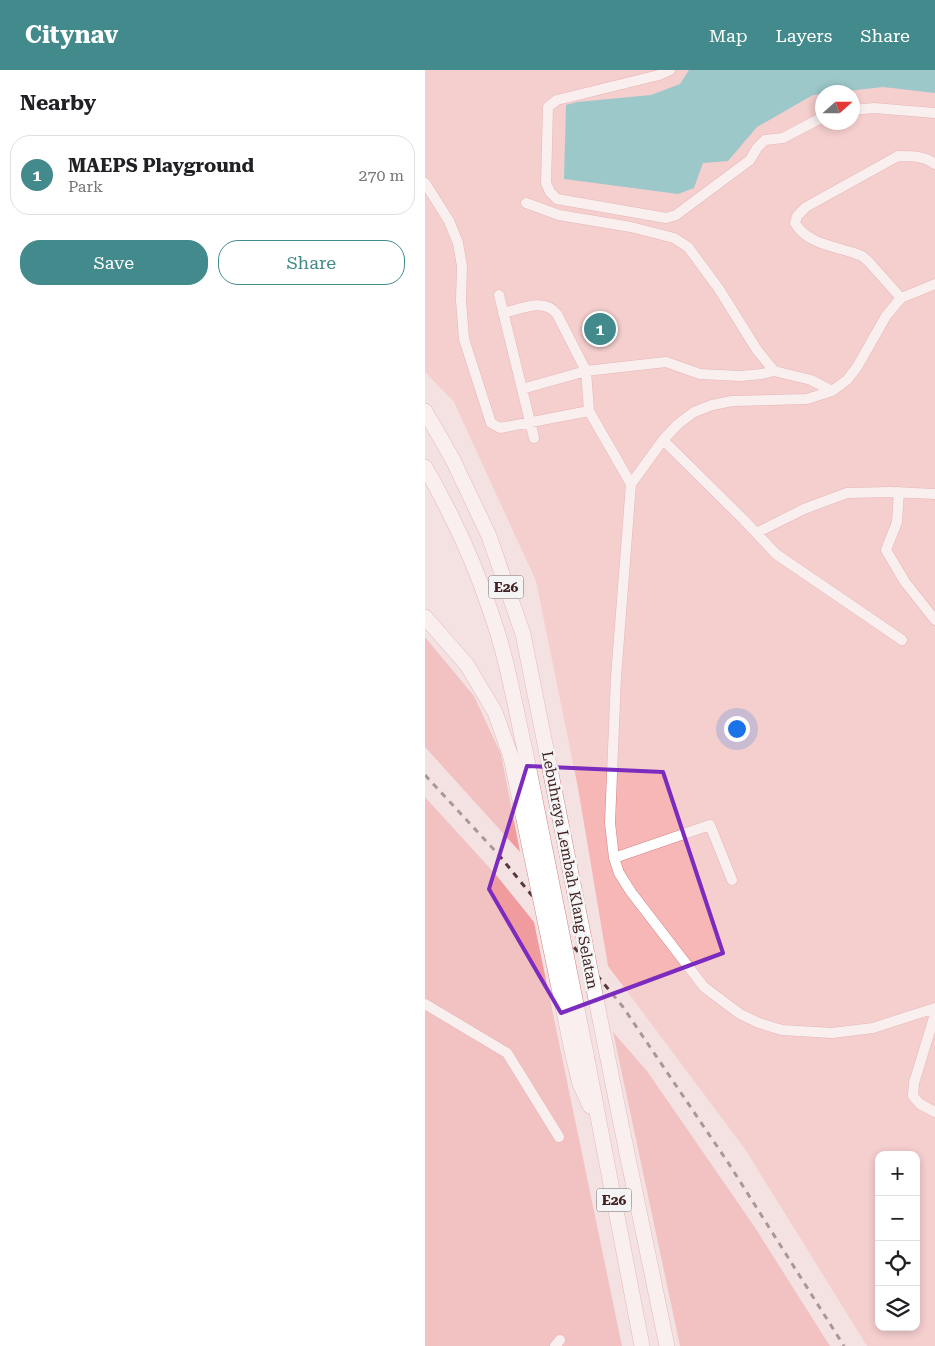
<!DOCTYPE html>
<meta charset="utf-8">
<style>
body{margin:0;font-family:"Roboto Serif",serif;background:#f2f2f2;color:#202124}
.controls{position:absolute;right:15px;bottom:15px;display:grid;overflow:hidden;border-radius:10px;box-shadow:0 2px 8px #0003}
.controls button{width:45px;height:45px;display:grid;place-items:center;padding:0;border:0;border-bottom:1px solid #e0e0e0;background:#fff;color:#202124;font:25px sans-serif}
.compass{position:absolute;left:390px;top:15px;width:45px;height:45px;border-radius:50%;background:#fff;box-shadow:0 2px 8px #0003;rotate:69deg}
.you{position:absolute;left:311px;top:658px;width:18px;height:18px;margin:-12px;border:4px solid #fff;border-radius:50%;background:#1a73e8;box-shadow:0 0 0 8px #1a73e833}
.badge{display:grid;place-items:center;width:32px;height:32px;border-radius:50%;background:#428a8c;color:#fff;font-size:16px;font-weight:700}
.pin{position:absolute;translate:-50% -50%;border:2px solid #fff;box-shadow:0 1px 5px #0006}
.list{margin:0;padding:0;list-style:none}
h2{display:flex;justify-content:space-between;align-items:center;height:65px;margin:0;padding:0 20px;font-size:21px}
h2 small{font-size:16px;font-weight:400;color:#757577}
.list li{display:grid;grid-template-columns:32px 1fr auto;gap:15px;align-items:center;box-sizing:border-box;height:80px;margin:0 10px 10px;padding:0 10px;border:1px solid #e0e0e0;border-radius:20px}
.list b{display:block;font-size:19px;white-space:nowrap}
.list p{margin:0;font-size:16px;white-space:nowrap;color:#757577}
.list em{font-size:16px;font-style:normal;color:#757577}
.actions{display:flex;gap:10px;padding:15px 20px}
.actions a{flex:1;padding:11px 0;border:1px solid #428a8c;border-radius:20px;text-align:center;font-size:18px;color:#428a8c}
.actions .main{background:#428a8c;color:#fff}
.icon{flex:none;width:28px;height:28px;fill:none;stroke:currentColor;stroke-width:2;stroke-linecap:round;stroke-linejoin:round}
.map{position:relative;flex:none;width:510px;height:1276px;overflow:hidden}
header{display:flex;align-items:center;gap:30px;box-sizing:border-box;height:70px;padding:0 25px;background:#428a8c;color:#fff}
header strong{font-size:24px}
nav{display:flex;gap:28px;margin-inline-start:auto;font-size:18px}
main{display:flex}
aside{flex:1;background:#fff}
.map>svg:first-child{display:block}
</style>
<header>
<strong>Citynav</strong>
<nav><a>Map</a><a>Layers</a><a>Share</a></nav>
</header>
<main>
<aside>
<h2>Nearby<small></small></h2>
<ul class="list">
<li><span class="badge">1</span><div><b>MAEPS Playground</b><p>Park</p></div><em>270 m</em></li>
</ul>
<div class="actions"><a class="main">Save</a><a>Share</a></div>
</aside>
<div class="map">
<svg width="510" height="1276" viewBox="0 0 510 1276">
<rect width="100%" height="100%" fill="#f4e2e2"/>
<path fill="#f7b7b7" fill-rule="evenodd" d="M0,0h510v1276h-68l-122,-197 -137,-183 -30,-178 -42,-207 -82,-179 -29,-30zM398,22h30v30h-30zM454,1085h37v172h-37z"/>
<path fill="#f09c9e" d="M0,567l49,59 27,58 19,98 -95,-105z
M0,727l72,79 37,46 88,424h-197z
M188,962l34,39 107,155 76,120h-150z"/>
<path fill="#34a9ad" d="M264,0h246v23l-52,-6 -70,8 -56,32 -29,34 -25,2 -9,25 -16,6 -114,-15 2,-74 11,-3 74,-7 29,-11z"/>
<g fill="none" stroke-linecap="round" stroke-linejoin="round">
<g stroke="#d58285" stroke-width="11">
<path id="minor" d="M245,0l-11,5 -102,25 -9,7 -2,76 4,9 7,7 109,19 10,-3 74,-55 7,-12 8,-8 18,-2 40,-21
M428,40l21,-2 61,5
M0,113l24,38 9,22 4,23 -1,34 3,39 27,84 9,5 89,-17 42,73
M101,133l33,12 72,12 43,11 14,9 31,42 38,61 17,21
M510,214l-34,14 -15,18 -29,51 -10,13 -15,11 -25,8 -75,2 -20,4 -18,7 -16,12 -15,16 -32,44 -15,193 -6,146 4,35 5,15 12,19 73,95 36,27 19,9 23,7 50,3 41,-5 62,-20
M74,225l35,143
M476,228l-33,-37 -6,-5c-23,-10 -54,-10 -67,-33l2,-7 9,-9 92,-51c13,0 27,0 37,8
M78,243c18,-4 41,-16 54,1l29,57 3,40
M97,319l64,-18 80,-9 34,12 40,2 22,-2 12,-3 37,9 21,11
M238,370l81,80 32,34 126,86
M474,422l-2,30 -11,28 19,32 30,38
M331,463l48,-24 43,-16 43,-1 45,2
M189,788l96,-33 22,55
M0,934l82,49 52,84
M510,944l-21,69 -1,13 7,8 15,8
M130,1276l5,-6"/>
</g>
<g stroke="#d58285" stroke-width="16">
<path id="highway" d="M0,341l28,49 36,76 34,98 28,140
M0,397c27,47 48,91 65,143 17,46 25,97 36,145
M0,547l42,48 28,47 16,45
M161,984l56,292
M148,985l7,29 10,22
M197,1059l45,217"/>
</g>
<use href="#minor" stroke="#fff" stroke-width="10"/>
<use href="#highway" stroke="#fff" stroke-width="15"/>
<path stroke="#583839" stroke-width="3" stroke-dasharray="6 6" stroke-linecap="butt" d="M0,705l73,79 125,153 106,157 115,182"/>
<g stroke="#d58285" stroke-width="16" stroke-linecap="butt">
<path id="highway-bridge" d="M101,685l60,299
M86,687l62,298
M126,704l71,355"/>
</g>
<use href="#highway-bridge" stroke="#fff" stroke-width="15"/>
</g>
<path d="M0 0H510V1276H0ZM102,696l136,6 60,181 -162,60 -72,-124z" fill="#f4e2e2" fill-opacity=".55" fill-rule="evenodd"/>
<path fill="none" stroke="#7b2cbf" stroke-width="4" stroke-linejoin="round" d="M102,696l136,6 60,181 -162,60 -72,-124z"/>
<g text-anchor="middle" stroke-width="5" stroke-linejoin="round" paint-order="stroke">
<g fill="#f4f4f4" stroke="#776061" stroke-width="1">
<rect x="63.5" y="505.5" width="35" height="23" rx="4"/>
<rect x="171.5" y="1118.5" width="35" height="23" rx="4"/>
</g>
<g font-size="14" font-weight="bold" fill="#422122">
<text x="81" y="522">E26</text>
<text x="189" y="1135">E26</text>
</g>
<g font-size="15" fill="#422122" stroke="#f4f4f4">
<text transform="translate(145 800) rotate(79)" y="5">Lebuhraya Lembah Klang Selatan</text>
</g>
</g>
</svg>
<div class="controls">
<button>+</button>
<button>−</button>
<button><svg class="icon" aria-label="locate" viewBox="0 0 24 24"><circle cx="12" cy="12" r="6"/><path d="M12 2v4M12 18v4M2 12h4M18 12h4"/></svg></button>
<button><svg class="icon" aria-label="layers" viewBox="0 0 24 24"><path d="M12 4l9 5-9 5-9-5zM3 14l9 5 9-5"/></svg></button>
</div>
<svg class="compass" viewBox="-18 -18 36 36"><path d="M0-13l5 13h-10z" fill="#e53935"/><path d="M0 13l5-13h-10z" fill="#757577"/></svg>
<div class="you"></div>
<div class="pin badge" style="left:175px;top:259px">1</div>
</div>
</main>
